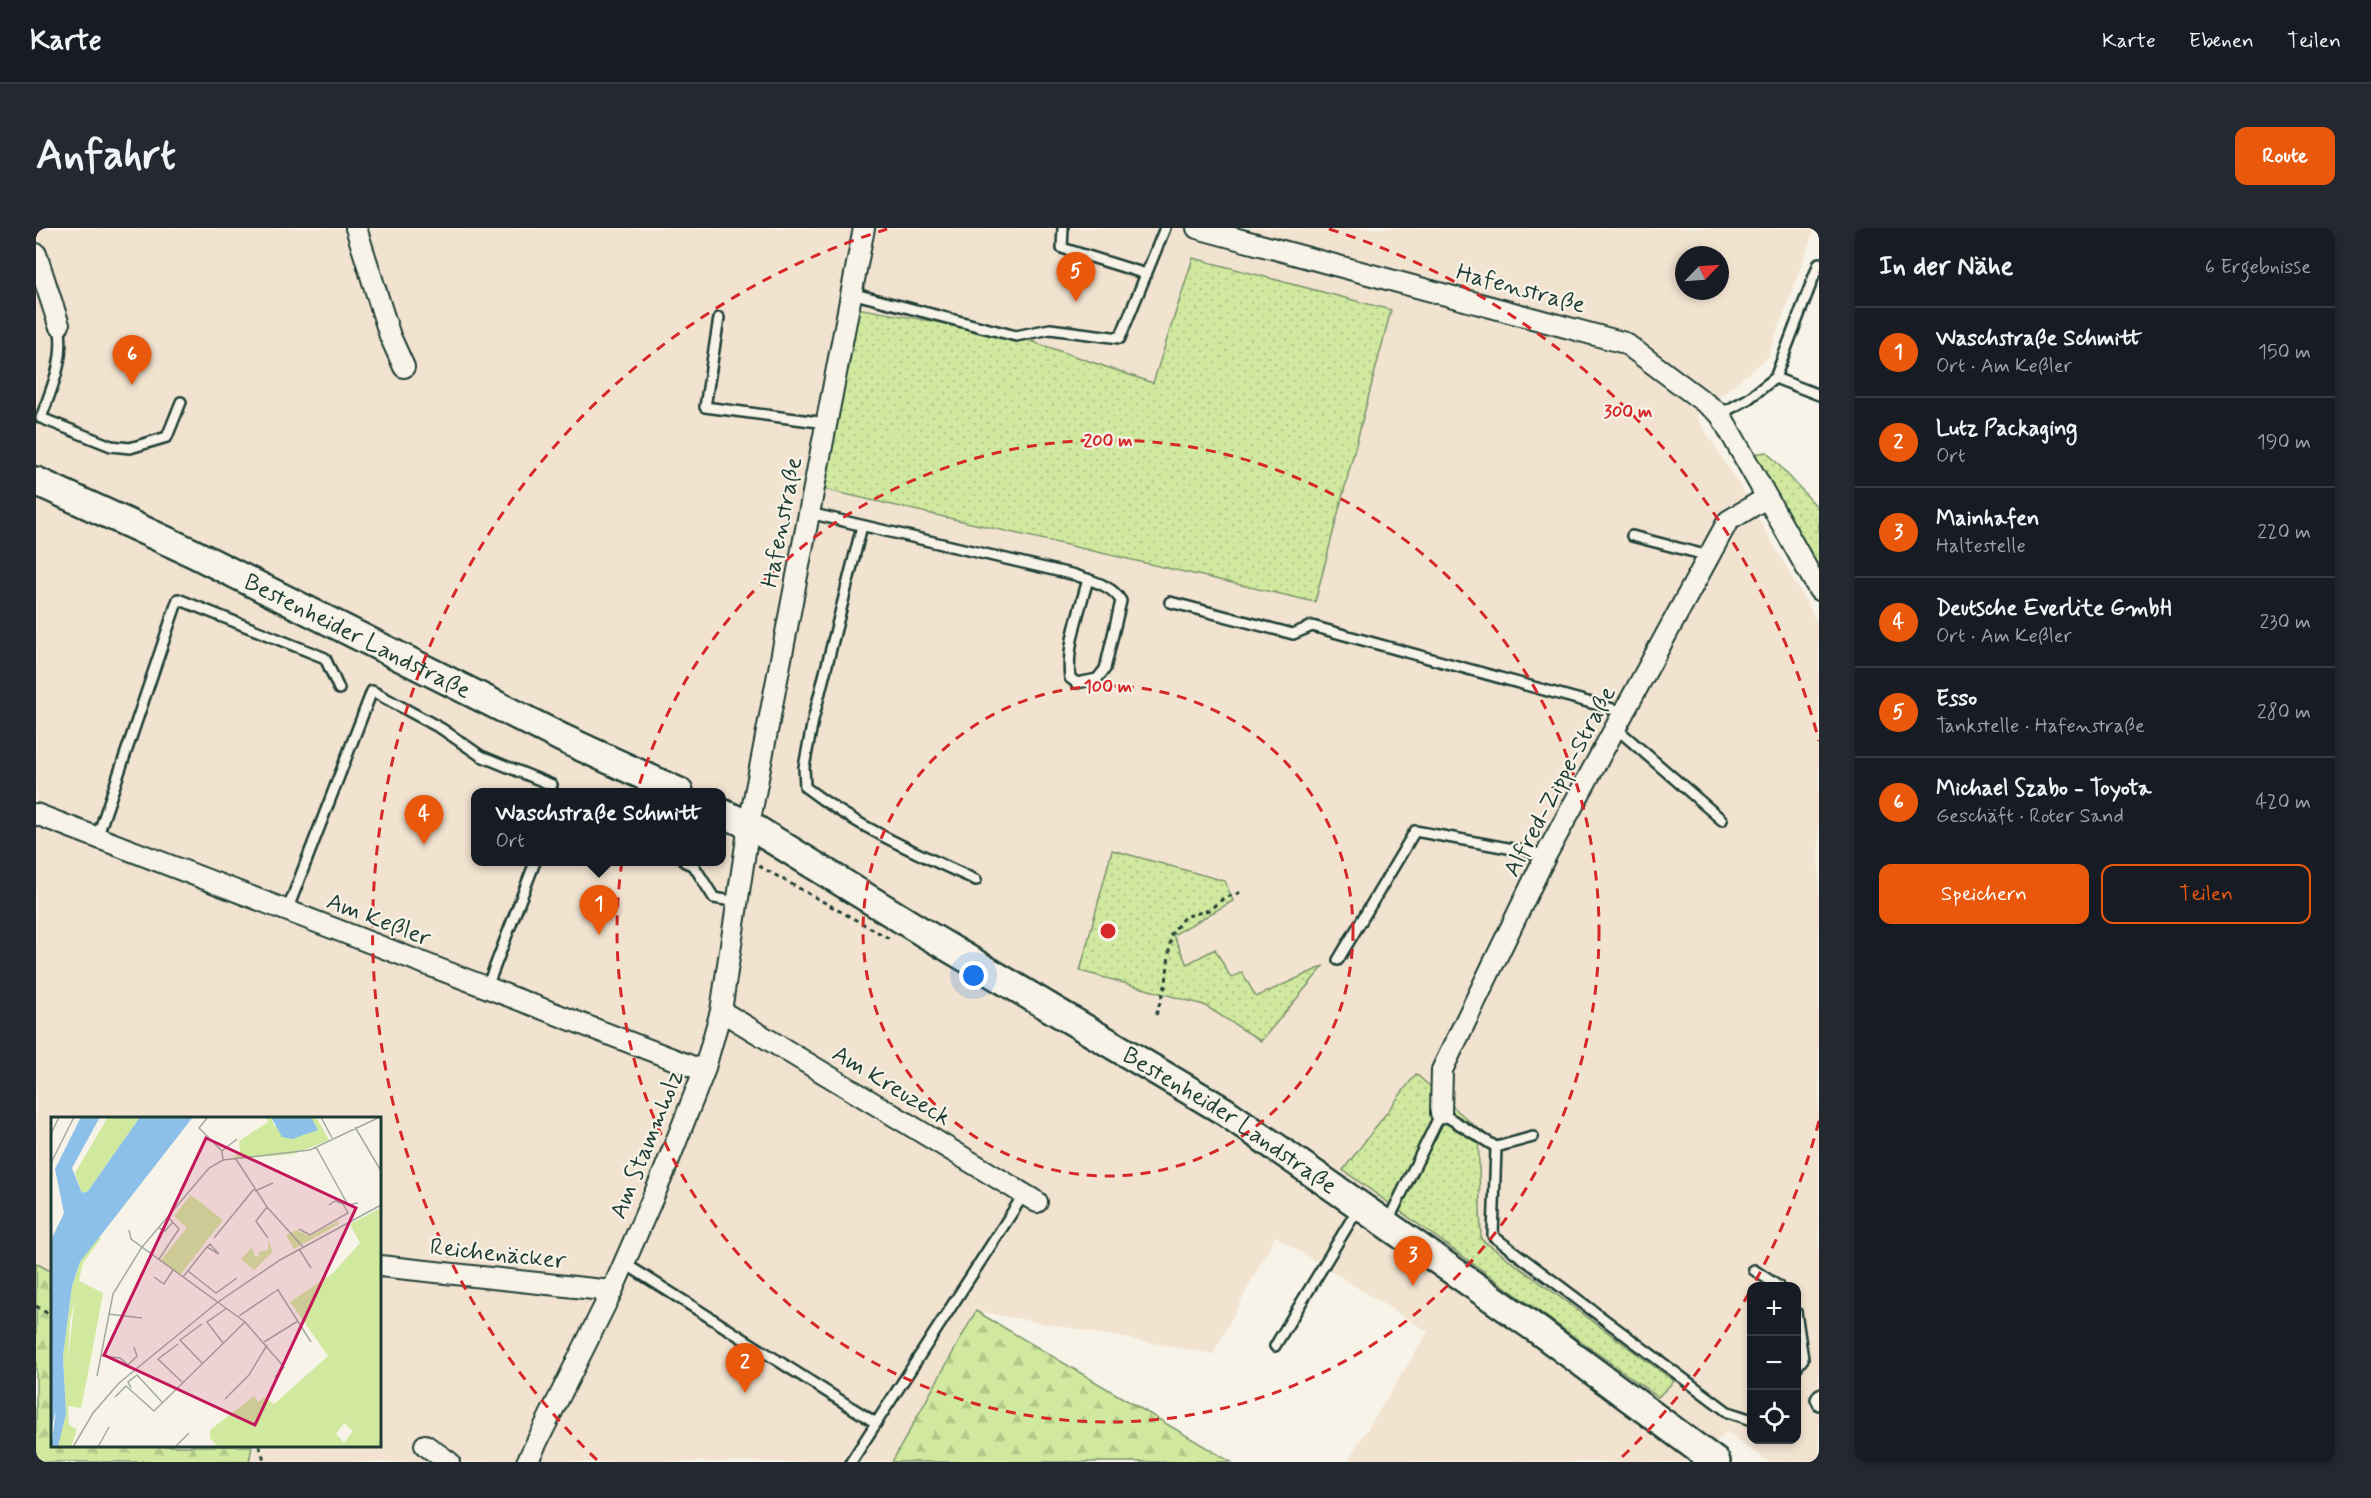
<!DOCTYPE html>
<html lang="de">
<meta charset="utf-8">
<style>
body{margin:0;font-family:Mynerve,sans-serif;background:#242831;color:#f1f3f6}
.controls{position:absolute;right:18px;bottom:18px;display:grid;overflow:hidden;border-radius:12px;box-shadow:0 3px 9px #0003}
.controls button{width:54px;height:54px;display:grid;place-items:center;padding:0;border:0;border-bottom:2px solid #363941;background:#171b24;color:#f1f3f6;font:30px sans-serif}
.compass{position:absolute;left:1639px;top:18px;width:54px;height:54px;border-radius:50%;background:#171b24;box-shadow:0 3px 9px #0003;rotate:65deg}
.you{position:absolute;left:938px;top:748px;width:21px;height:21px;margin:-15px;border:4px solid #fff;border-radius:50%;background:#1a73e8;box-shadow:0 0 0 9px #1a73e833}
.badge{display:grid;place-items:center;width:39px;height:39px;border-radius:50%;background:#ea580c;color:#fff;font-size:20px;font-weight:700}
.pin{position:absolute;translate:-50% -50px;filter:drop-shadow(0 2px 3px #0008)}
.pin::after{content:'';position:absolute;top:32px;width:21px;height:18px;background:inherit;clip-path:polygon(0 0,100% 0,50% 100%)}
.popup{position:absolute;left:435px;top:560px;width:255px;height:78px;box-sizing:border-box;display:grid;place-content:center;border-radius:12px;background:#171b24;filter:drop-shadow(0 2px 4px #0005);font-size:20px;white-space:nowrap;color:#9ea1a6}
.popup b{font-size:22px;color:#f1f3f6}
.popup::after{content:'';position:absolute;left:50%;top:100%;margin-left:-12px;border:12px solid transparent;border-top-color:#171b24}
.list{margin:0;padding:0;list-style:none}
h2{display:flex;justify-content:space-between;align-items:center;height:78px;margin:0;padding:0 24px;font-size:26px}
h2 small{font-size:20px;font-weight:400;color:#9ea1a6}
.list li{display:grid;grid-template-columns:39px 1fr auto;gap:18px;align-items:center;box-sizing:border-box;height:90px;padding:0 24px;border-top:2px solid #363941}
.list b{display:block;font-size:22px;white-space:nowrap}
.list p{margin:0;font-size:20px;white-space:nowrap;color:#9ea1a6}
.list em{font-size:20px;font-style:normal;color:#9ea1a6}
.actions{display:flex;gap:12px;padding:18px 24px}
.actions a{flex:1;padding:14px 0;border:2px solid #ea580c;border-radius:12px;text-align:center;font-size:21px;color:#ea580c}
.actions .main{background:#ea580c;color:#fff}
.icon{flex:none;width:33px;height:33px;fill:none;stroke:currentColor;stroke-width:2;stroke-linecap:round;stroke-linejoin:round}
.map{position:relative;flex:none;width:1783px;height:1234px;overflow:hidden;border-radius:12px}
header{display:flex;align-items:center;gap:36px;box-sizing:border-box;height:84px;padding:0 30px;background:#171b24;border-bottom:2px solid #363941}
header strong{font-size:28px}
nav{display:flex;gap:33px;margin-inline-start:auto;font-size:21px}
.intro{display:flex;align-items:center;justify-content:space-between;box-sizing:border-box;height:144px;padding:0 36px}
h1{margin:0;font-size:42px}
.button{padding:15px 27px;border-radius:12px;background:#ea580c;color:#fff;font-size:21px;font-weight:700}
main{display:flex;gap:36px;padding:0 36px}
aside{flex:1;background:#171b24;border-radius:12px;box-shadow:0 3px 9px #0003}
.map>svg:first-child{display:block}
</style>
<header>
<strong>Karte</strong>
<nav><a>Karte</a><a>Ebenen</a><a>Teilen</a></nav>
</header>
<div class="intro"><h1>Anfahrt</h1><a class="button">Route</a></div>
<main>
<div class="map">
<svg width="1783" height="1234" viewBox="0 0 1783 1234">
<defs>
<pattern id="grass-dots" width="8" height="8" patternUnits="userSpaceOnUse" patternTransform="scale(1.5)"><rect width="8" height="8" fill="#d1e99f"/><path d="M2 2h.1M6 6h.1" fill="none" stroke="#b3c98a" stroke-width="1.8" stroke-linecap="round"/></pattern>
<pattern id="forest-firs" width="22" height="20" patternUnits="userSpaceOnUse" patternTransform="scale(1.5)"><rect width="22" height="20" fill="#d1e99f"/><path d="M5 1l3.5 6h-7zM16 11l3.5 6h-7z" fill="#b3c98a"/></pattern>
</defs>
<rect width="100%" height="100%" fill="#f7f3e8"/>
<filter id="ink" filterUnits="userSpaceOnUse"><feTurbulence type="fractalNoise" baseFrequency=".0167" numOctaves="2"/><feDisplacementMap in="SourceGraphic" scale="12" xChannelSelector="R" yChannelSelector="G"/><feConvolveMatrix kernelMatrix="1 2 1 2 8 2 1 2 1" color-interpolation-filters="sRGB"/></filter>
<g filter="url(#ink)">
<path fill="#f2e3d0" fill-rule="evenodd" d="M0,0h1779l-47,129 -72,59 47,75 76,134v837h-50l-43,-31 -28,31h-351l81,-130 -153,-96 -62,118 -237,-43 -84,151h-643l3,-16h128v-328h-328v154l-16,-9zM1648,27h36v36h-36zM440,564h246v70h-246zM1716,1058h44v154h-44z"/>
<path fill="url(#grass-dots)" stroke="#78936a" stroke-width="1.5" d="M1157,30l198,52 -76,292 -501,-115 43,-179 159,28 137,47z
M1731,224l52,57v81l-77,-135z
M1076,622l113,31 8,20 -60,34 14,29 28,-15 16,29 11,-6 14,25 68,-31 -63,75 -57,-36 -124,-34z
M1380,846l62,55 3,110 193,142 -16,16 -315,-227z"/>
<path fill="url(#forest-firs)" stroke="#78936a" stroke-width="1.5" d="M0,1035l16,9v174h200l-3,16h-213z
M940,1083l255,151h-339z"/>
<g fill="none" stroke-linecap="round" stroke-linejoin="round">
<g stroke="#1f3d34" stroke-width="14">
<path id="service" d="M1027,0l-1,20 84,26
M815,65l165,43 34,-7 70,9 45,-110
M683,90l-14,89 121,16
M23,97c7,33 -7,62 -18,93l70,28 19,2 37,-11 14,-35
M1739,150l44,17
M1684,186l28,-15 27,-21 44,-115
M773,285l266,62c17,6 37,10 46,26l-16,68 -8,10 -20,4 -7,-5c-4,-32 10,-68 18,-99
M826,298l-49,194 -9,47 1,20c52,40 111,66 171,93
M1596,308l77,20
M1134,374l123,32 19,-8 312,86
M1580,500l106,92
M61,610l81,-239 147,59 14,31
M649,634l9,4 20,32 24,4
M251,683l85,-220 70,38 39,27 71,29
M1302,732l77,-129 131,24
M451,759l48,-125
M1460,919l-3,89 235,176 24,8
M1351,995l54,-110 55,34 37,-10
M588,1035l252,160
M1718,1042l24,16
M1760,1084l7,47 -7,9
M1239,1118l84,-139
M1783,1166l-3,5 3,6
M815,1234l173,-268"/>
</g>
<g stroke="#1f3d34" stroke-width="24">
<path id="minor" d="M320,0l34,108 14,31
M1161,0l428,115 95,71 99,176
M0,26l23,71
M0,586l668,257
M685,783l316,191
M1405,885l1,-43 104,-215 182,-334 38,-23
M344,1038l232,25
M389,1217l24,17
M491,1234l85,-171 52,-119 40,-101 17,-60 28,-186 115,-597"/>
</g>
<g stroke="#1f3d34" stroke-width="32">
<g id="secondary">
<path id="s1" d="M0,253l157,72 369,185 117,54"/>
<path id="s2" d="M686,585l27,12 175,108 300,178 311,217 181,134"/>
</g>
</g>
<path stroke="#1f3d34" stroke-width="3" stroke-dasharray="4.5 4.5" stroke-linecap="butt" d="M723,638l133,74
M1120,787l10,-32 5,-49 13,-17 25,-7 15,-12 20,-7
M0,1078l16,10
M223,1218l6,16"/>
<use href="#service" stroke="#f7f3e8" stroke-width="9"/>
<use href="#minor" stroke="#f7f3e8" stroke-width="20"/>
<use href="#secondary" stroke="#f7f3e8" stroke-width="27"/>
</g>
</g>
<g fill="none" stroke="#d62828" stroke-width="3" stroke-dasharray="10 8">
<circle cx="1072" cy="703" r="245"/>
<circle cx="1072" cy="703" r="491"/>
<path d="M1783 893A736 736 0 0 1 1719 1054M1713 1065A736 736 0 0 1 1583 1232M561 1232A736 736 0 0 1 851 1M1293 1A736 736 0 0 1 1783 513"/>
</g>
<g text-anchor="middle" stroke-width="4.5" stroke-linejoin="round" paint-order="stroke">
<g font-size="24" fill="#1f3d34" stroke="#f7f3e8">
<text transform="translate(1485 60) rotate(15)" y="8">Hafenstraße</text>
<text transform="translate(745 294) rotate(-79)" y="8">Hafenstraße</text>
<text dy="8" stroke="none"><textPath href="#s1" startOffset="357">Bestenheider Landstraße</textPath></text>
<text transform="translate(1523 553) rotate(-62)" y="8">Alfred-Zippe-Straße</text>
<text transform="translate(343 691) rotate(21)" y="8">Am Keßler</text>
<text transform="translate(856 857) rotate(31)" y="8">Am Kreuzeck</text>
<text dy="8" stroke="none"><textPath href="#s2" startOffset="594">Bestenheider Landstraße</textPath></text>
<text transform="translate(610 916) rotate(-68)" y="8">Am Stammholz</text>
<text transform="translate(462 1025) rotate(6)" y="8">Reichenäcker</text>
</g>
</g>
<g transform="translate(15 889)">
<rect width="330" height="330" fill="#f7f3e8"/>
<path d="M57,0h32l-52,74 -6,2 -7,-20zM215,0h5l3,9 43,4 -6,-13h5l13,23 -35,14 -65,6 11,-7 -1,-12 29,-19zM140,78l32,25 -43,55 -19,-15 26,-32 -13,-12zM287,104l1,3 -45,25 -8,-14 10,-5 14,6zM217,123l5,12 -19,18 -13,-11 11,-12 3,9h4v-4l9,-2zM26,163l26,13 -12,65 -8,4 -15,-4z" fill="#d1e99f"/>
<path d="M330,91v239h-163l-8,-9v-8l44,-34 4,6 6,-5 10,7 54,-48 -38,-54 43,-29 27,-30 -10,-19zM293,306l9,8 -9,12 -8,-9zM46,120l4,1 -18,25 -13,58 -2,37 15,4 8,-4 -10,50 -13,-2 1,19 8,4 -6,18h-13l8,-33 -3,-58 9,-70 8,-24z" fill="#d1e99f" fill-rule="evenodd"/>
<path d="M30,0h19l-28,51 10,25 6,-2 52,-74h53l-113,145 -8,24 -9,70 3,58 -8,33h-7l5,-36 -5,18v-189l13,-27 -9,-44zM220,0h40l7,13 -26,9 -10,-2z" fill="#8cc0e9"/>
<path fill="none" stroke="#a1aaa0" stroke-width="1.5" d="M157,0l-9,11 23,23 1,9M270,0l11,21M304,10l26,44M0,17l8,-17M265,30l32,58 10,-2M171,34l15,-12M185,42l31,48 36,40M0,46l23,-46M204,74l18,-8M216,90l-11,14 12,17M108,111l6,3 8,-9M248,112l11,6 38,-22 -5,-9 -8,-3 -6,4M163,121l40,-49M248,132l12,19M108,142l20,-30 -11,-12M137,154l28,22 21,-15M103,160l10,7 9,-14M132,160l23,-29 4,-4 9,10 -12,-7M227,173l33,52M57,197l34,4M188,199l40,-27M151,207l-22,16 22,23M213,225l34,-21M172,226l-16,-21 20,-14M127,227l-20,15 24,23M51,239l18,2 8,7 9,-9 -3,-9M46,259l16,-82 29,-47 -11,-8 -2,-9M224,260l9,-10 -39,-45 -103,-75 67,-79 14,-8 87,-10 70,-33M80,271l-3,-6 9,-7 25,27M64,280l11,-11 28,25 91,-89M174,282l24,-24 18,-30M22,330l20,-34 26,-30 99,-81 62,-42 101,-55M47,330l11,-20M124,330l14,-14"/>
<path fill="#c2185b" fill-opacity="0.15" stroke="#c2185b" stroke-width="3" d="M155,21l150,70 -101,217 -151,-70z"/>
<rect width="330" height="330" fill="none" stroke="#1f3d34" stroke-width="3"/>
</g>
<circle cx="1072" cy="703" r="9" fill="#d62828" stroke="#f7f3e8" stroke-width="3"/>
<g font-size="18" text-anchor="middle" font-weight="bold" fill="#d62828" stroke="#f7f3e8" stroke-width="4.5" stroke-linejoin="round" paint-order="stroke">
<text x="1592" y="189">300 m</text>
<text x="1072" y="218">200 m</text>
<text x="1072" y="464">100 m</text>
</g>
</svg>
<div class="controls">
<button>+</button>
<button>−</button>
<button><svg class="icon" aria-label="locate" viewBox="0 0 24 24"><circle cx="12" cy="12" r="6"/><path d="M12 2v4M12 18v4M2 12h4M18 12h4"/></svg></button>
</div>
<svg class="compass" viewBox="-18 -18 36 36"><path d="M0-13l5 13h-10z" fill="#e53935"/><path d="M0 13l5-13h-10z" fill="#9ea1a6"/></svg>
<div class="you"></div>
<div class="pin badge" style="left:563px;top:707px">1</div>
<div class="popup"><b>Waschstraße Schmitt</b>Ort</div>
<div class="pin badge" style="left:709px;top:1165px">2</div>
<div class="pin badge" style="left:1377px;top:1058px">3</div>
<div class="pin badge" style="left:388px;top:617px">4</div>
<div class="pin badge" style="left:1040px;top:74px">5</div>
<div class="pin badge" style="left:96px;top:157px">6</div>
</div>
<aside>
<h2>In der Nähe<small>6 Ergebnisse</small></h2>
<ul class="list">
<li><span class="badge">1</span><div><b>Waschstraße Schmitt</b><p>Ort · Am Keßler</p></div><em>150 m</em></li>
<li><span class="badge">2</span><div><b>Lutz Packaging</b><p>Ort</p></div><em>190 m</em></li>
<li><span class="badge">3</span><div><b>Mainhafen</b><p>Haltestelle</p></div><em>220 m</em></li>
<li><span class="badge">4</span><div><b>Deutsche Everlite GmbH</b><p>Ort · Am Keßler</p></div><em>230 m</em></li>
<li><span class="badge">5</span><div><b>Esso</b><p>Tankstelle · Hafenstraße</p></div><em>280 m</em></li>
<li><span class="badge">6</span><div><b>Michael Szabo - Toyota</b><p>Geschäft · Roter Sand</p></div><em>420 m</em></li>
</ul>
<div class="actions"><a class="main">Speichern</a><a>Teilen</a></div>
</aside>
</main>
